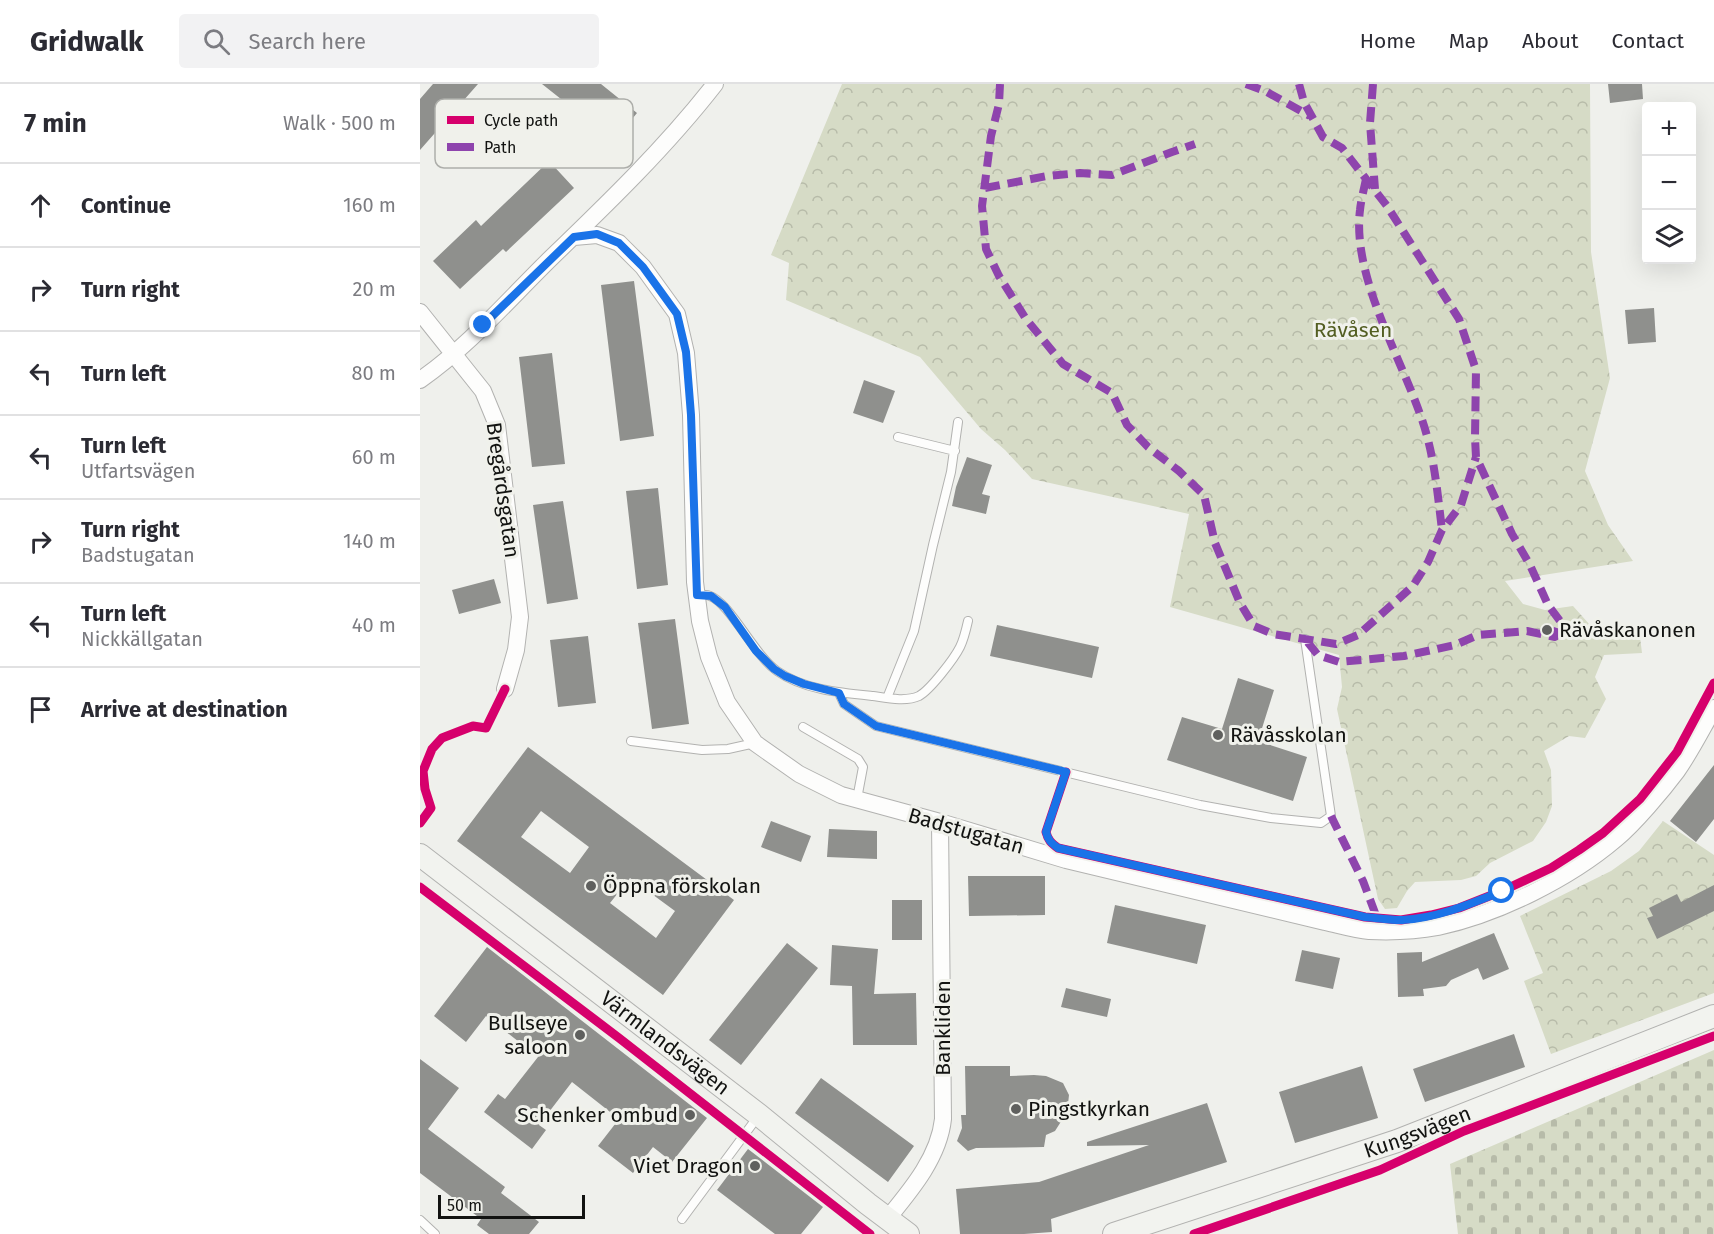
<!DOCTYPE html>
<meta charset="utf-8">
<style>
body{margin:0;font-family:"Fira Sans",sans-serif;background:#f2f2f3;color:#2b2b33}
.controls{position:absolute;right:18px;top:18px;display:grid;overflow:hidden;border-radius:6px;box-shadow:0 6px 24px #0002}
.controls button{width:54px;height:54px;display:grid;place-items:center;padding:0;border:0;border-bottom:2px solid #e1e1e2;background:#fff;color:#2b2b33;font:30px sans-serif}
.scale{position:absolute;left:18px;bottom:15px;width:147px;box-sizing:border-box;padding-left:6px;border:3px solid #121311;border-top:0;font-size:16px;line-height:21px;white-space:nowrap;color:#121311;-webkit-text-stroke:4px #f0f1eb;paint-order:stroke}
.stop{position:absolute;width:18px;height:18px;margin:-14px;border:4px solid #1a73e8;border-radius:50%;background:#fff}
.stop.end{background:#1a73e8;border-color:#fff;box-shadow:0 2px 6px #0008}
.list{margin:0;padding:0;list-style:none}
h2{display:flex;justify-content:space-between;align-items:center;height:78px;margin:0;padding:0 24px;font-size:26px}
h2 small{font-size:20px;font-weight:400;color:#7c7c81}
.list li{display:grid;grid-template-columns:39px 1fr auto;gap:18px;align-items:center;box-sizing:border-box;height:84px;padding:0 24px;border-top:2px solid #e1e1e2}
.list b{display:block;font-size:22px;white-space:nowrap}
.list p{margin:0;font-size:20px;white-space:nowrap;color:#7c7c81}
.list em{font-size:20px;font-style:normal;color:#7c7c81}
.icon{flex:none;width:33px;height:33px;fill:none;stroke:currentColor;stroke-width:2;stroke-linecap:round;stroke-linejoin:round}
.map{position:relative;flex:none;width:1294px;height:1150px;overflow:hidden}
header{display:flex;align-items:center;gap:36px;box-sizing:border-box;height:84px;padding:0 30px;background:#fff;border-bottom:2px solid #e1e1e2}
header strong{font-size:28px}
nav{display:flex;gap:33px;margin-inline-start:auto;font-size:21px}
.search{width:420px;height:54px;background:#f2f2f3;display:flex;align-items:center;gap:15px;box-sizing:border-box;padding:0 21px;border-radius:6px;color:#7c7c81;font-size:22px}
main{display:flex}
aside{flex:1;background:#fff}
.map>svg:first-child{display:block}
</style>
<header>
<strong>Gridwalk</strong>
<div class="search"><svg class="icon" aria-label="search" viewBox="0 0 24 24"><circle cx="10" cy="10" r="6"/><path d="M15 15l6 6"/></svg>Search here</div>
<nav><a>Home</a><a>Map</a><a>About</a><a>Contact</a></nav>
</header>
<main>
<aside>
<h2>7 min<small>Walk · 500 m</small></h2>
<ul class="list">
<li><svg class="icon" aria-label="ahead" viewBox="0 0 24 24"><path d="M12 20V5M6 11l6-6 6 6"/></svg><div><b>Continue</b></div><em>160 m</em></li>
<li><svg class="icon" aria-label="right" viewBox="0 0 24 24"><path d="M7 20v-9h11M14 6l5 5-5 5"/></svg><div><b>Turn right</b></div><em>20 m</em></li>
<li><svg class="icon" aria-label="left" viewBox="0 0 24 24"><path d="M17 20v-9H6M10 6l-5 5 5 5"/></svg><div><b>Turn left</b></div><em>80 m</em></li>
<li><svg class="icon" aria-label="left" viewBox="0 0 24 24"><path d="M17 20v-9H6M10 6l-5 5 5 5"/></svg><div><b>Turn left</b><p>Utfartsvägen</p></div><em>60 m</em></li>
<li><svg class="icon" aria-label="right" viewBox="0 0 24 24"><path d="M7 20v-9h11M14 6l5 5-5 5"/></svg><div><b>Turn right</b><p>Badstugatan</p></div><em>140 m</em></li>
<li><svg class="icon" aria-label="left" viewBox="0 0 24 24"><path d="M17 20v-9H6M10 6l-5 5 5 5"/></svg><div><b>Turn left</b><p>Nickkällgatan</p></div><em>40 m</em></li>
<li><svg class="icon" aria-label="arrive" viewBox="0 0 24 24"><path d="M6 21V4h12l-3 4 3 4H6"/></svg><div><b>Arrive at destination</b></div></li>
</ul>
</aside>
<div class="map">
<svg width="1294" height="1150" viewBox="0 0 1294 1150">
<defs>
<pattern id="cemetery-stones" width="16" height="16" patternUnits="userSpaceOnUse" patternTransform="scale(1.5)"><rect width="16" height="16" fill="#d6dbc6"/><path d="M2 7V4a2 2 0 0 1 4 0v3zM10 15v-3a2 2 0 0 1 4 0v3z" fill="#b7bba9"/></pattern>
<pattern id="park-crowns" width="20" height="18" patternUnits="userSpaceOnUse" patternTransform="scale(1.5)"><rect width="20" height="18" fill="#d6dbc6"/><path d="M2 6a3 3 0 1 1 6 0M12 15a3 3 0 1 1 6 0" fill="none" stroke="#b7bba9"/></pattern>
</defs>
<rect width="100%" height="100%" fill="#eff0ec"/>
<path fill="url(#cemetery-stones)" d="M1294,966v184h-256l-8,-70z"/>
<path fill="url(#park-crowns)" d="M422,0h748l1,168 19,126 -25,93 23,54 25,36 -128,20 18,23 22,6 28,-4 17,19 20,6 30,6 2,16 -38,2 -9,22 11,22 -21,39 -16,-2 -25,15 7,19 1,36 -6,16 -13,19 -43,22 -14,13 -15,4 -46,2 -8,9 -10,17 -12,1 -7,-10 -41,-190 5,-22 -3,-32 -169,-48 19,-93 -157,-35 -27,-29 -24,-21 -61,-72 -134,-57 3,-37 -18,-8z
M1243,737l51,34v138l-163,61 -27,-73 19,-8 -23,-57 91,-45 28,-20z"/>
<path fill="#8f908d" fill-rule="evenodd" d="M13,0h45l-58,66v-51z
M122,0h59l36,29 -23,28z
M1188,0h34l1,15 -33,4z
M129,77l25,27 -68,64 -3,-3 -43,40 -27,-28 43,-41 5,6z
M214,197l20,155 -34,5 -19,-156z
M1234,224l2,34 -28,2 -3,-34z
M132,269l13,111 -33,3 -13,-110z
M444,296l31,11 -12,32 -30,-10z
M547,373l25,8 -10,29 8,2 -4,18 -34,-8 4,-19z
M238,404l10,97 -31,4 -11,-98z
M143,417l15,98 -31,5 -14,-99z
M74,495l7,24 -42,11 -7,-24z
M255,535l14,105 -37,5 -14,-106z
M577,541l102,22 -7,31 -102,-22z
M168,552l8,67 -38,4 -8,-67z
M818,594l36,12 -16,51 49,16 -14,44 -126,-41 15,-43 40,12z
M108,663l206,153 -71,95 -206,-154zM121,727l48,36 -19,26 -49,-36zM210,794l45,33 -19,27 -46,-35z
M1294,681v54l-18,23 -26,-21z
M351,737l40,15 -10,26 -40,-15z
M409,745l48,2v28l-50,-2z
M548,792h77v39l-76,1z
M1294,801v26l-57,28 -10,-21 6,-2 -4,-8 28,-14 4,8z
M472,816h30v40h-30z
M695,821l91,20 -9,39 -90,-21z
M1074,849l15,36 -26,11 -5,-12 -27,12 -5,6 -23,3 1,7 -26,1 -1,-44 25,-1v10z
M367,859l31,25 -77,97 -32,-25z
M412,861l46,4 -4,45 42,-1 1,52h-64l-1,-59 -22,-1z
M67,863l220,171 -35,44 -19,-15 -20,26 -35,-27 21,-27 -47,-37 -33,43 7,5 -14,19 -48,-37 14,-18 7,5 33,-42 -52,-41 -20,26 -32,-26z
M882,866l38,8 -7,31 -38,-8z
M646,904l45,11 -4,18 -46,-10z
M1094,950l11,33 -100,35 -12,-33z
M0,975l39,29 -31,41 77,58 -4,6 38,29 -10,12h-40l-12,-9 4,-6 -61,-46z
M545,982h45v10l24,-1 12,1 17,7 6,12 -1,9 -6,16 -7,11 -9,4 -2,12 -68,1 -8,3 -11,-10 5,-13 -1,-13h5z
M942,982l16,52 -83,25 -16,-51z
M401,994l93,68 -26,36 -93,-69z
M787,1019l20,59 -176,57 1,13 -28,2h-64l-4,-45 83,-7 110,-37 -62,1v-4z
M328,1065l75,58 -22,27h-26l-58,-44z"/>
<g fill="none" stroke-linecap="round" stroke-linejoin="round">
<g stroke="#b2b2b0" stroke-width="10">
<path id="lane" d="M478,353l57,14
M277,511c4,0 10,-1 13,1 20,7 44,59 67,75 27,19 64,22 96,25 14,2 33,6 46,0 11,-6 35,-37 41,-49 4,-8 6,-17 8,-26
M419,609l5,11 32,22 324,79 71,13 50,5 10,-7 -26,-177
M467,614l27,-67 19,-86 18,-73 7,-50
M383,643l55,32 5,8 -6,32
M211,657l71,9 26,-1 27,-6
M262,1135l77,-104
M0,1136l15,14"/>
</g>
<g stroke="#b2b2b0" stroke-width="18">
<path id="street" d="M154,153l23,-2 22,8 24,24 34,47 9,39 5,62 4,167 5,39 9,36 18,45 28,41 44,31 42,21 99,27 126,38 259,62c14,3 30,8 44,9 22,1 47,0 69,-4 60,-13 131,-48 178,-88 19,-16 46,-48 61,-68 14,-20 25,-42 37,-63
M0,228l63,79 14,34 23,192 -4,33 -11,39
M0,296c49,-34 89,-81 131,-122 57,-55 115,-111 164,-174
M468,1134c23,-28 51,-61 55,-99l-3,-297"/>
</g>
<g stroke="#b2b2b0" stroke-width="24">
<g id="secondary">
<path id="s1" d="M0,771l339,260 109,89 40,30"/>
<path id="s2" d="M694,1150l283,-93 317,-125"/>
</g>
</g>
<use href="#lane" stroke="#fdfdfc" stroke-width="8"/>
<use href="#street" stroke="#fdfdfc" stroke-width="16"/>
<use href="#secondary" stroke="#f2f3ef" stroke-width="22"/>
<path stroke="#8e44ad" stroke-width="8" stroke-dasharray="15 8" stroke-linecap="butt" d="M580,0l-1,20 -8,32 -9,70 4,43 13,27 27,43 37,45 49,29 15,32 21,22 31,24 25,24 11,48 25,60 14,23 19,8 63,10 22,-9 55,-49 15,-24 14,-32 19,-25 15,-48
M826,0l19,7 45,25
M879,0l5,18 19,35 19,11 45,58 72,113 17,51 -1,68 1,19 36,77 18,31 18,40 12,16 -5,16 -28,-6 -49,4 -23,10 -51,11 -65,6 -21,-7 -13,-16
M953,0l-3,39 5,66
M946,95c-2,10 -5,21 -6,31 -8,65 39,144 60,204 14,38 17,75 22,116
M565,104l62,-12 33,-3 32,2 60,-23 23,-8
M911,732l32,65 14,37"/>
<g stroke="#f0f1eb" stroke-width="13">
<path id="cycleway" d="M646,688l-20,60c2,8 5,11 12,16l307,69 36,3 30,-5 28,-7 43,-17 49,-23 28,-18 24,-17 37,-34 37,-47 37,-69
M0,739l11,-15 -6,-19 -2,-18 9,-22 10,-11 18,-7 13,-5 13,2 19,-39
M0,803l199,151 251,196
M774,1150l186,-64 84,-39 250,-95"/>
</g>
<use href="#cycleway" stroke="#d6006c" stroke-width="9"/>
</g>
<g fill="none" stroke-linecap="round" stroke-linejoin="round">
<path stroke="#1a73e8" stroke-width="8" d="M63,241l91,-88 23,-3 22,9 24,24 34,47 9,38 5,63 6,180 14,1 14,11 31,44 18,18 11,7 19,8 35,9 5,11 32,22 190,46 -20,60c2,8 5,11 12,16l307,69c12,1 25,3 37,3 36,-2 68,-16 100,-29"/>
</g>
<g fill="#5f605e" stroke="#f0f1eb" stroke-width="2">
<circle cx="1127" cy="546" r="6"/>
<circle cx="798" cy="651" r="6"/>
<circle cx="171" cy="802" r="6"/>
<circle cx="160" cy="951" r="6"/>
<circle cx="596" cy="1025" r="6"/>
<circle cx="270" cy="1031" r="6"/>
<circle cx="335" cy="1082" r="6"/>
</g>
<g text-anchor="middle" stroke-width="6" stroke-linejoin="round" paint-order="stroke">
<g font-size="21" fill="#535e22" stroke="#f0f1eb">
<text x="933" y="253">Rävåsen</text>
</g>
<g font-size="21" fill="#121311" stroke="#f0f1eb">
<text transform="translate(83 406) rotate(82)" y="7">Bregårdsgatan</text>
<text transform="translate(546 747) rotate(16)" y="7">Badstugatan</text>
<text transform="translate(523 944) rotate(-90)" y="7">Bankliden</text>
<text dy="7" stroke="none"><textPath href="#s1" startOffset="309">Värmlandsvägen</textPath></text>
<text dy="7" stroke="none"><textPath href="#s2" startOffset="320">Kungsvägen</textPath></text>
</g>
<g font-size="21" fill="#121311" stroke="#f0f1eb" text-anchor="start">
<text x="1139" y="553">Rävåskanonen</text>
<text x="810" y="658">Rävåsskolan</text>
<text x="183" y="809">Öppna förskolan</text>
<text x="148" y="946" text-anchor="end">Bullseye<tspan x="148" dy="24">saloon</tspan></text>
<text x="608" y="1032">Pingstkyrkan</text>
<text x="258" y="1038" text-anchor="end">Schenker ombud</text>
<text x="323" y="1089" text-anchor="end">Viet Dragon</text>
</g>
</g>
<rect x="15" y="15" width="198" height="69" rx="9" fill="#f0f1eb" stroke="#adaeaa" stroke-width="1.5"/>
<rect x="27" y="32" width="27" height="8" fill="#d6006c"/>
<rect x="27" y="59" width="27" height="8" fill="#8e44ad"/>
<g font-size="16" fill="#121311">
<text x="64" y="42">Cycle path</text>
<text x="64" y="69">Path</text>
</g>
</svg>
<div class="controls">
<button>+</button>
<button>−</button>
<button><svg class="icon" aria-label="layers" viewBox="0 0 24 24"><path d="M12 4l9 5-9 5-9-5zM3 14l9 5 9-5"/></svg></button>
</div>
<div class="scale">50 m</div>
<div class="stop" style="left:1082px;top:807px"></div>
<div class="stop end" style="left:63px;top:241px"></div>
</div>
</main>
